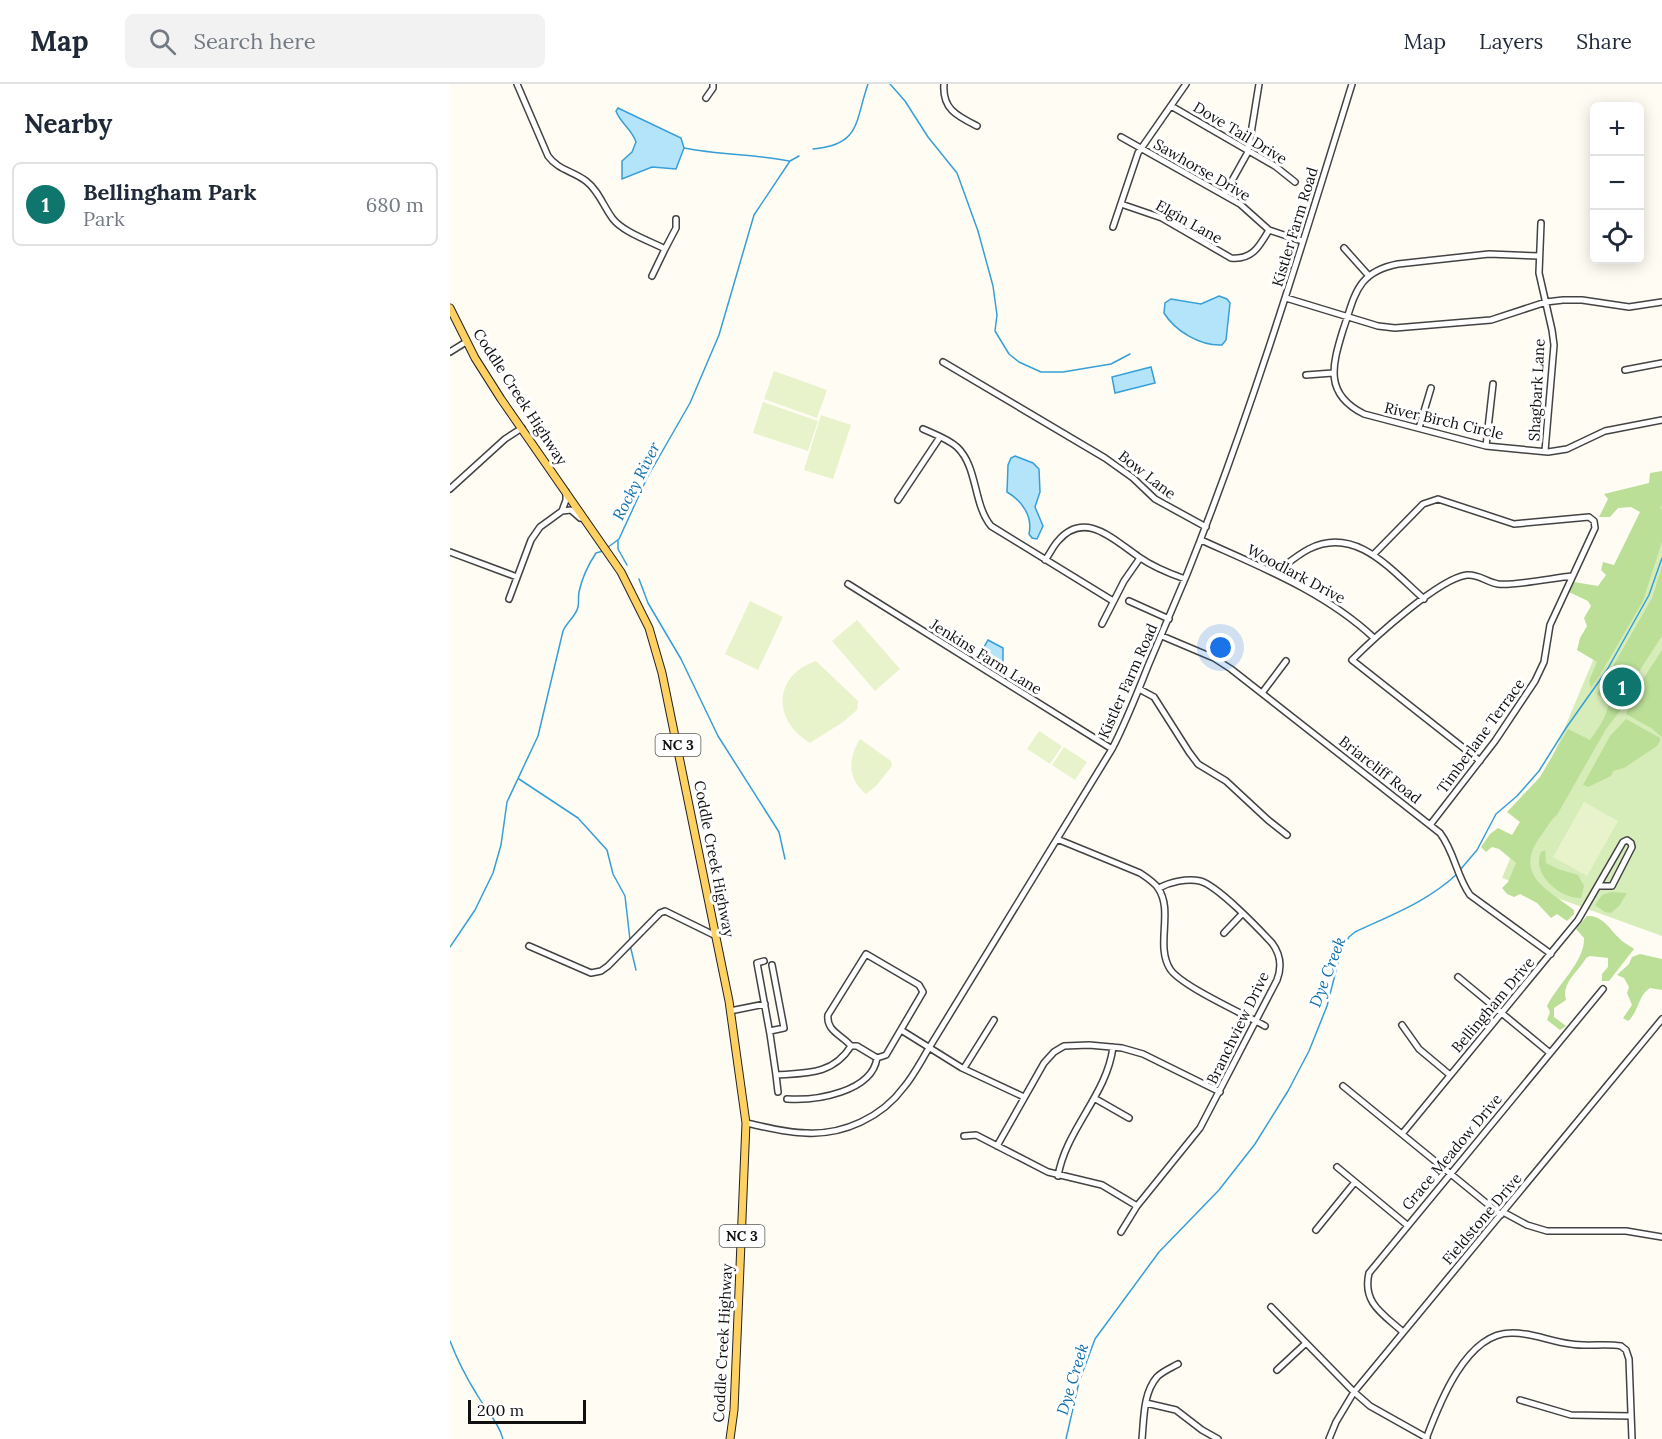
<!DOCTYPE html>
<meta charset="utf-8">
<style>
body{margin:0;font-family:Lora,serif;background:#f2f2f3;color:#1f2937}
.controls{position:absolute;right:18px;top:18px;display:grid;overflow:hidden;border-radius:9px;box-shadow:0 3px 15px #0003}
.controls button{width:54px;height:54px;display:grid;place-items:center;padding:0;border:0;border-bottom:2px solid #e0e1e3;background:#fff;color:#1f2937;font:30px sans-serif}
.scale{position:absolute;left:18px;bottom:15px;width:118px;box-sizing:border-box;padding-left:6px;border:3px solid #101010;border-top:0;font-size:16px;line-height:21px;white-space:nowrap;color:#101010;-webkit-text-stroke:4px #fff;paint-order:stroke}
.you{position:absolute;left:771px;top:564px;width:21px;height:21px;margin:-15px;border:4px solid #fff;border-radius:50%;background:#1a73e8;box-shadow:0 0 0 9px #1a73e833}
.badge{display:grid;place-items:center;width:39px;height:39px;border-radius:50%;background:#0f766e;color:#fff;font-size:20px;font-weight:700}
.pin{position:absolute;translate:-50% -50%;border:3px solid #fff;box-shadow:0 2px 6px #0006}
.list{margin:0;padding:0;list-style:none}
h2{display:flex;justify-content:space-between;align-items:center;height:78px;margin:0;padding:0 24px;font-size:26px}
h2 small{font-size:20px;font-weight:400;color:#747a83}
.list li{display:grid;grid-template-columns:39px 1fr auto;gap:18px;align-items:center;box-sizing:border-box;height:84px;margin:0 12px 12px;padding:0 12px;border:2px solid #e0e1e3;border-radius:9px}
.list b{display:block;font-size:22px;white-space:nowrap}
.list p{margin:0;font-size:20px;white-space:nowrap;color:#747a83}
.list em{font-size:20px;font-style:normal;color:#747a83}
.icon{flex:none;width:33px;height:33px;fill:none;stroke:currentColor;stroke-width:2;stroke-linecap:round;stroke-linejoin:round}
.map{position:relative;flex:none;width:1212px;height:1355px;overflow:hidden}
header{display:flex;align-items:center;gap:36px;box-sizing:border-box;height:84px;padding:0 30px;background:#fff;border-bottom:2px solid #e0e1e3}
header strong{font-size:28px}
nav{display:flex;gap:33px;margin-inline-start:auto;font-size:21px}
.search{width:420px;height:54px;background:#f2f2f3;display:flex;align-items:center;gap:15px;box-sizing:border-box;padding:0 21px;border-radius:9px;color:#747a83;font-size:22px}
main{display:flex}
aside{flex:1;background:#fff}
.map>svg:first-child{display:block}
</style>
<header>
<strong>Map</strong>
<div class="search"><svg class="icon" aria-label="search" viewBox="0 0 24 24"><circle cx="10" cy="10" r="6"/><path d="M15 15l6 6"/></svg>Search here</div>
<nav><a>Map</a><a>Layers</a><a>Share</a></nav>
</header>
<main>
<aside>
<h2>Nearby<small></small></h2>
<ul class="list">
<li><span class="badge">1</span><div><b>Bellingham Park</b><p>Park</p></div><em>680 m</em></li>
</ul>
</aside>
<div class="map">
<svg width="1212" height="1355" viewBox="0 0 1212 1355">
<rect width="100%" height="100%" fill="#fffcf3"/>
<path fill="#d7edb9" d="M1212,411v441l-160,-58z"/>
<path fill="#bbdf97" d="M1212,387v35l-2,2 2,1v33l-19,59 -33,57 -19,30 -2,-7 8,-19 -20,-12 3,-12 7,-12 -3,-8 7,-12 -3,-5 -19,-9 5,-10 24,4 8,-11 -5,-5 2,-8 11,3 26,-53 -9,-5 -13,1 -8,9h-11l9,-18 -4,-5 45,-11 1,-10z
M1212,482v70l-24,37 -13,24 -5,14 -14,18 -49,86c-7,5 -11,15 -17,22 -27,38 8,53 34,73v4l-7,7 -10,-7 -6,4 -14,-15 -17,-9 -6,3 -7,-3 -5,-6 6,-6 8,-19 -17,-14 -7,-2 -6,5 -5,-5 9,-13 8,-6 14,7 8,-13 -13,-10 33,-35 28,-48 22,11c9,-12 16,-23 19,-37l-12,-9 55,-96z
M1212,566v87l-11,-9 -25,-14 8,-21z
M1176,635l34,19v3l-3,5 -33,22 -11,3 -2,5 -23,11 -5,-2 27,-49z
M1095,766l1,13 12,6 20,6 6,11 -3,12c-21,1 -50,-24 -40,-46z
M1161,808l16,1 -8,13 -8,7 -6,-1 -10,-7 7,-10z
M1137,832c15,-1 22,12 31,21 4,5 11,8 16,12l-25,32h-7v-7l6,-7v-9l-18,-2 -4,2c-7,13 -25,25 -20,42l-12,8v9l12,9 -6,4 -13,-10 3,-8 -3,-6c11,-22 38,-45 37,-68l-8,-9z
M1190,870l22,5v31l-12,-2c-12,7 -11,24 -22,33l-5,-3 9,-13 -5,-12 2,-6 -5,-9 -7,-3 12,-11 3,-7z"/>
<path fill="#e8f3cc" d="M324,287l53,19 -10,28 -53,-19z
M313,318l55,19 -10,30 -55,-18z
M371,331l30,10 -18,54 -29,-9z
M300,517l33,16 -25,53 -33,-16z
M407,536l43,49 -25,22 -43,-50z
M366,577l42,40 -1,9 -14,12 -33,21c-38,-22 -37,-68 6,-82z
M589,647l23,15 -12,18 -23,-15z
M410,655l31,22 1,5 -16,20 -10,8c-19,-16 -18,-35 -6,-55z
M614,663l23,15 -12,18 -23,-15z
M1134,718l34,19 -31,55 -34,-19z"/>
<path fill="#b4e4fa" stroke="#369fd6" stroke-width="1.5" d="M168,24l63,30 3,10 -8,21 -24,-2 -30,12v-18l10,-9 4,-10c-4,-13 -16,-19 -20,-31z
M769,212l8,3 3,4 -4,37 -4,5c-22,1 -47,-14 -58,-32l1,-10 6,-4 30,5z
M701,283l4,16 -40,10 -3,-16z
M565,372l18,7 6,6 1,23 -5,15 8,19 -6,13 -5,-1 -3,-4c4,-18 -7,-33 -22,-42l1,-27 3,-7z
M538,556l15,8v20l-2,4 -17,-15 -1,-8z"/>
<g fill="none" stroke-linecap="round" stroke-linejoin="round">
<path stroke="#369fd6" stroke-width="1.5" d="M440,0l15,17 23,36 29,36 21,58 15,55 4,29 -2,16 14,23 10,8 22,10h22l48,-8 19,-10
M234,64c35,7 70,6 105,13
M363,65c48,-4 42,-28 55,-65
M168,457v8l9,16
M157,464l12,-9 28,-61 43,-75 29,-68 35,-120 36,-54 9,-5
M189,495l9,24 33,56 37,77 61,96 6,27
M69,695l59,39 29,32 6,24 12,22 5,44
M1010,786l17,-20 19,-36 21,-18 22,-25 27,-43 41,-58 42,-75 13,-37
M180,861l6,25
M0,863l25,-37 18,-37 8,-28 6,-43 31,-66 25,-105c4,-9 13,-15 15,-24 1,-5 0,-10 1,-15 3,-14 9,-27 17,-39l7,-2
M0,1257c7,18 16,36 26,52 9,16 22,28 27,46
M616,1355l13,-57 16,-43 64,-87 60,-62 36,-46 33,-53 21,-40 18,-45 14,-55 8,-14 6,-5c36,-17 72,-30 102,-58"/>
<g stroke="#434343" stroke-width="8">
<path id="minor" d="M67,0l31,72c10,14 25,15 38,25 13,10 17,25 27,38 10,13 37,22 52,30l11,-21v-9
M494,0c-2,25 13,32 33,42
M256,14l7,-10v-4
M721,22l104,60 20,16
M671,53l119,67 29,26 33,11
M774,111l24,-43 11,-68
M671,120l41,14 69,40c21,2 28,-11 38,-28
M1091,139l-2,50 13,57 2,15 -9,106
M663,143l25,-74 48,-69
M894,164l25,28
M1089,172l-50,-2 -91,10c-42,8 -43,32 -55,66 -11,36 -19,64 21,84l122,32 62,6 19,-3 38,-18 57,-11
M202,192l13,-27
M836,214l92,28 17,2 96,-8 55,-18 17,-2h19l47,7 33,-5
M0,268l16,-10
M493,278l162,96 28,20 22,21 51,28
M1175,286l37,-7
M856,291l27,-2
M969,344l12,-40
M473,345c11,5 25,10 34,18 21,20 16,57 34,79l122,75
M1036,362l7,-62
M0,405l55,-50 17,-11
M116,408v8l-4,11 9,-1 9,8
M448,416l42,-63
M751,456c60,27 124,52 173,98
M0,468l67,25
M924,470l49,-50 15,-5 76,25 75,-7 5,4 1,7 -45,97 -6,37 -9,19 -40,60 -65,84
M595,476c5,-6 8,-14 13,-19 27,-32 57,0 81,16 14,10 29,16 46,22
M825,489c11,-8 22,-18 34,-24 47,-24 83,22 115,50
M398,500l264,165
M59,515l22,-59 9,-13 22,-16
M679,517l40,18
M652,540l22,-43 16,-23
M712,552l52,22 17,11 209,164c15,20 16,42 30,62l81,59
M689,605l15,8 35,55 9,12 28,17 42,39 19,15
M812,609l24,-32
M1030,677l-128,-101c20,-20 87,-82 115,-85 12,-1 19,7 31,9 16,2 55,-6 74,-8
M607,755l83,34c6,4 14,9 18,15 16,23 -3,57 12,81 11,17 74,45 95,57
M774,849l18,-19
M79,862l62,27 10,-2 7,-5 52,-53 5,-2 51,25
M314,877l-7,2 13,71 6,41
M1008,893l92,76
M280,927l35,-7
M952,941l17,24 31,26
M451,946l61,38 62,29
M320,947l14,-3 -12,-63
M514,984l30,-48
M893,1002l158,129
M328,1008l-2,-17c30,-2 57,0 75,-29h6l20,12 9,-3 37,-63 -4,-7 -53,-31 -38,61c-2,16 14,20 23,31
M644,1014l35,20
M337,1015c29,2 85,-7 90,-41
M296,1039c20,4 40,10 60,10 38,2 76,-16 98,-46 10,-12 17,-26 25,-39l183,-299c14,-27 25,-55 36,-83 13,-31 26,-61 39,-92 64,-160 114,-325 165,-490
M952,1050l176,-214 45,-78 4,-2 4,3 1,4 -20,39h-14
M514,1052l12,-1 72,37 54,13 35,21
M547,1062l47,-83 10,-11 10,-6 25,-1 33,3 21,6 77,38
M887,1083l70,58
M608,1092c8,-47 49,-81 55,-129
M1053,1128l24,13 20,6h79l36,6
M866,1146l39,-48
M671,1148l16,-26 63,-78 77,-148c5,-13 4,-25 -5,-37 -13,-14 -55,-58 -72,-62 -13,-3 -30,1 -41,7
M821,1223l83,85 16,14 57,32
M953,1248c-20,-18 -41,-29 -34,-59l234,-284
M827,1286l29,-27
M1070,1316l51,15 60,1
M696,1319l30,7 26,20 16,9
M692,1355c2,-20 1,-46 15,-62 6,-6 14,-9 21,-13
M879,1355l7,-17 18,-30 308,-373
M976,1355c13,-35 40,-106 85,-106 20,-1 40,9 60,11 17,3 34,-1 50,2l5,4 3,9 3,80"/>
</g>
<g stroke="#212121" stroke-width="9">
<path id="major" d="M0,224l25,50 26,41 120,173 28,56 13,45 67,328 17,122 -12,287 -4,29"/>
</g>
<use href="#minor" stroke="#fff" stroke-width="5"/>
<use href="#major" stroke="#ffd163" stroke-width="7"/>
</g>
<g text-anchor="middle" stroke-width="6" stroke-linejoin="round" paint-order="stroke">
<g fill="#fff" stroke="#585858" stroke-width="1.5">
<rect x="205.5" y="650" width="45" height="22" rx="4.5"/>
<rect x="269.5" y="1141" width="45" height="22" rx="4.5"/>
</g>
<g font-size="14" font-weight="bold" fill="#101010">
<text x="228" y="666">NC 3</text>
<text x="292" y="1157">NC 3</text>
</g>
<g font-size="15" fill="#101010" stroke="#fff">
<text transform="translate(790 49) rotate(31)" y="5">Dove Tail Drive</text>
<text transform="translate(752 86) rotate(30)" y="5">Sawhorse Drive</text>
<text transform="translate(739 138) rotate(29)" y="5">Elgin Lane</text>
<text transform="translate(845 143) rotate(-73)" y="5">Kistler Farm Road</text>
<text transform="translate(1087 306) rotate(-87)" y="5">Shagbark Lane</text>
<text transform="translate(70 313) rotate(57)" y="5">Coddle Creek Highway</text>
<text transform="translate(994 337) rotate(13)" y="5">River Birch Circle</text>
<text transform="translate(697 391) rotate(38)" y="5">Bow Lane</text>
<text transform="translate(846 490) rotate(28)" y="5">Woodlark Drive</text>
<text transform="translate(536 573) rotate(32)" y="5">Jenkins Farm Lane</text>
<text transform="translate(678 597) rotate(-66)" y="5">Kistler Farm Road</text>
<text transform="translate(1031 652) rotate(-54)" y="5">Timberlane Terrace</text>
<text transform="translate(930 686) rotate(38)" y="5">Briarcliff Road</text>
<text transform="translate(264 775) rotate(79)" y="5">Coddle Creek Highway</text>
<text transform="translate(1043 921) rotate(-50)" y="5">Bellingham Drive</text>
<text transform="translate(788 944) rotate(-64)" y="5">Branchview Drive</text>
<text transform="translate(1002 1068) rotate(-50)" y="5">Grace Meadow Drive</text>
<text transform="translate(1032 1135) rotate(-50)" y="5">Fieldstone Drive</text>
<text transform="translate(273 1259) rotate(-87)" y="5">Coddle Creek Highway</text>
</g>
<g font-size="16" font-style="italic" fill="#0f70ac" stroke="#fff">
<text transform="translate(186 397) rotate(-63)" y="6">Rocky River</text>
<text transform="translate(877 888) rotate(-69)" y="6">Dye Creek</text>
<text transform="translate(622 1295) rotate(-73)" y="6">Dye Creek</text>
</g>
</g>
</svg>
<div class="controls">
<button>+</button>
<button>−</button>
<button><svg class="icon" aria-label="locate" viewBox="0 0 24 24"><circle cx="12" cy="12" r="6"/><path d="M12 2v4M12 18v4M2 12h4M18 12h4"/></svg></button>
</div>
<div class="scale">200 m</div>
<div class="you"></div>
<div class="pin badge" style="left:1172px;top:603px">1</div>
</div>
</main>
